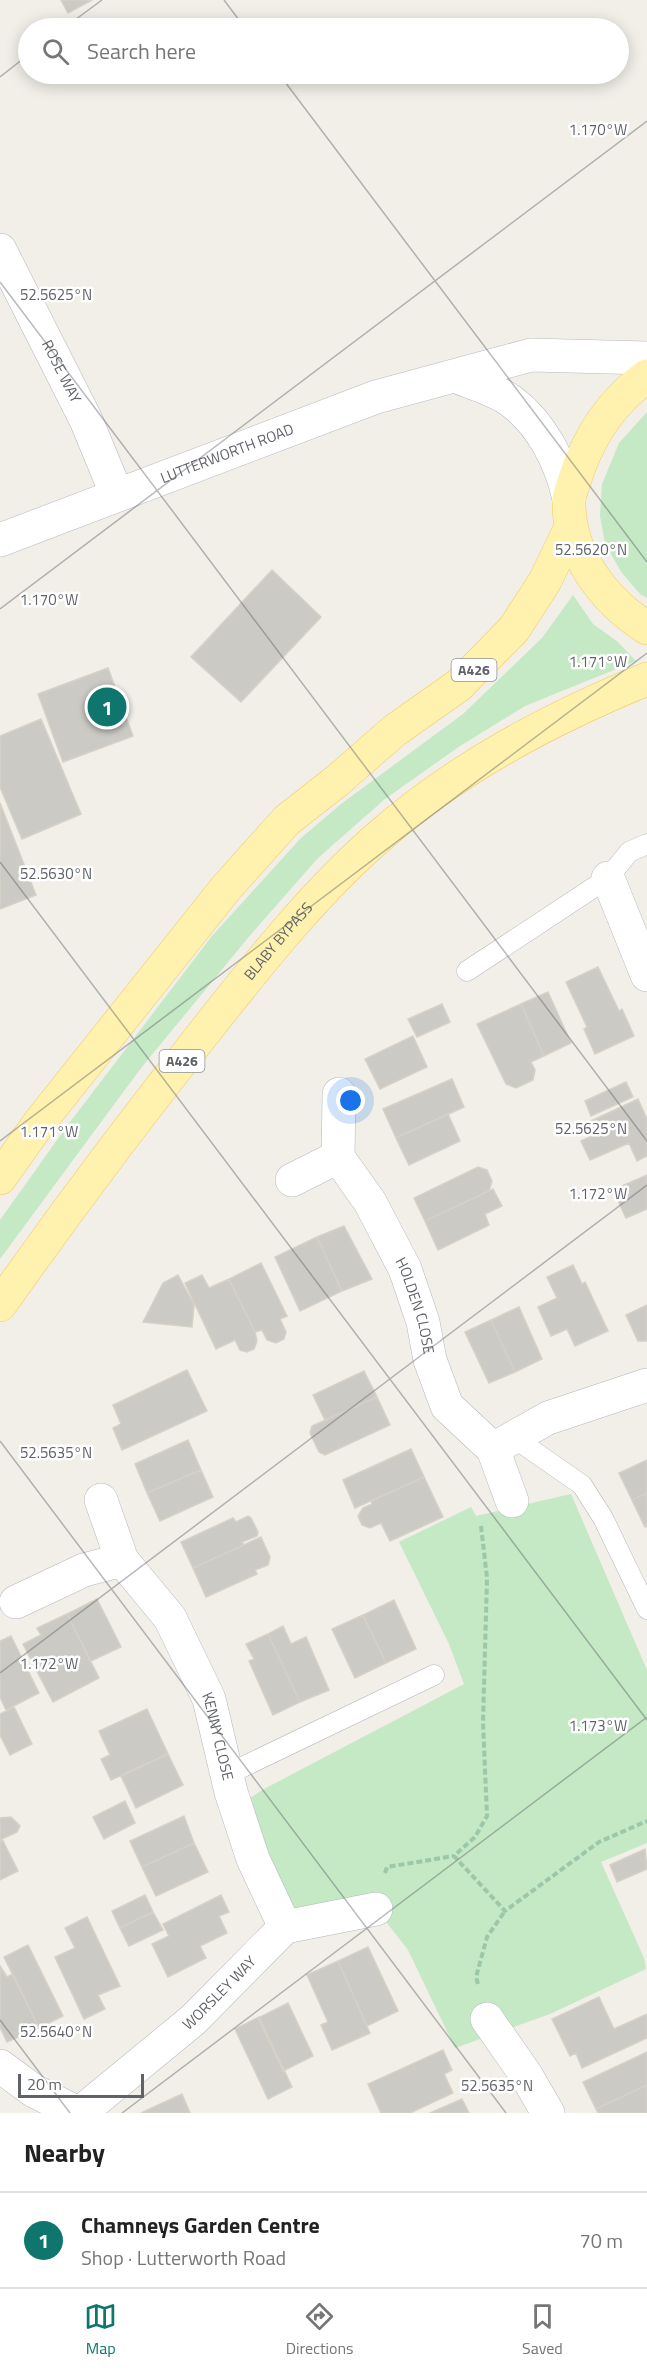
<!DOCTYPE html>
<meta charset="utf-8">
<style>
body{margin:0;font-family:"Titillium Web",sans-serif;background:#f6f6f6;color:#222}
.scale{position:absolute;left:18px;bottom:15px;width:126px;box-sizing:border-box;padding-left:6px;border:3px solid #5f6368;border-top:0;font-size:16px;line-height:21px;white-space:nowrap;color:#5f6368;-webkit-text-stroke:4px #fff;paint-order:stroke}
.you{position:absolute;left:351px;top:1101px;width:21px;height:21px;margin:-15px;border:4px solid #fff;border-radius:50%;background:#1a73e8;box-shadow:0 0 0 9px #1a73e833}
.badge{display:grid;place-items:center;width:39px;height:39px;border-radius:50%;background:#0f766e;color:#fff;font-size:20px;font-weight:700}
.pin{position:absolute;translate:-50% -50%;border:3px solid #fff;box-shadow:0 2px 6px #0006}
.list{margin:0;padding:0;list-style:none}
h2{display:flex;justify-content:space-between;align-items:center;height:78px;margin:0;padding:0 24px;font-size:26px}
h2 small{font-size:20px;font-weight:400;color:#767676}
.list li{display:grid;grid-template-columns:39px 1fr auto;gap:18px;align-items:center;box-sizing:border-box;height:96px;padding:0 24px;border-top:2px solid #e0e0e0}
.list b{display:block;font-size:22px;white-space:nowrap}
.list p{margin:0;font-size:20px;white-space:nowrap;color:#767676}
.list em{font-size:20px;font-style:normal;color:#767676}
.icon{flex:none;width:33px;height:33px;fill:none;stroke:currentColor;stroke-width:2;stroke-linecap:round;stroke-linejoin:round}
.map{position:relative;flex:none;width:647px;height:2113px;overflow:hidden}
.search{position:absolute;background:#fff;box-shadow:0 3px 15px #0003;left:18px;right:18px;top:18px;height:66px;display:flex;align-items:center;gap:15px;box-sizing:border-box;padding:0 21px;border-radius:33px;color:#767676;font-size:22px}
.sheet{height:174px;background:#fff}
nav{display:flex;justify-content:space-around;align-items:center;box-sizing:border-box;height:84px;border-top:2px solid #e0e0e0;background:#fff;font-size:16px;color:#767676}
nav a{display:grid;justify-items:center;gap:3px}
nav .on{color:#0f766e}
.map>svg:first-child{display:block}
</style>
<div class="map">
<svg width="647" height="2113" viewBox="0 0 647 2113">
<rect width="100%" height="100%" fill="#f1efe8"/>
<path fill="#c5e8c5" d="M647,412v186l-7,-4 -18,-21 -17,-29 -5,-28 2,-32 17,-41z
M573,595l20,29 25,18 18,19 -111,45 -65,40 -75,53 -67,59 -66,75 -111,135 -141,191v-39l67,-94 145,-190 89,-98 40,-34 122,-90 79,-76z
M571,1494l76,176v173l-46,19 43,96 2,11 -96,45 -95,34 -47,-98 -32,-41 -91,18 -49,-120 28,-18 200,-105 -15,-40 -50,-102 72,-35 5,9z"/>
<path fill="#cccac5" stroke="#d6d1c6" stroke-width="1.5" d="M61,0h31l-24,13z
M272,570l49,47 -80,85 -50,-45z
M108,668l25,68 -70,26 -25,-68z
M41,719l40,95 -59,25 -22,-52v-51z
M0,803l36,92 -36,14z
M598,967l21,44 3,-2 12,27 -39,18 -11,-25 3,-2 -21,-45z
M548,992l23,51 -27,13 -23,-52z
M442,1004l8,18 -33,15 -9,-18z
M521,1004l23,52 -13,6 4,8 -2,10 -17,8 -10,-4 -29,-60z
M413,1036l14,31 -47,22 -15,-30z
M452,1079l12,28 -68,31 -13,-29z
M626,1082l7,15 -42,19 -6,-15z
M638,1099l9,20v37l-10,5 -8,-18 -39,17 -9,-19 15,-7 -5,-13z
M448,1114l12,27 -51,24 -13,-27z
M478,1167l9,3 5,11 -3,10 -64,30 -11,-23z
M647,1175v34l-21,9 -13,-28z
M493,1189l9,17 -17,8 4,11 -51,25 -13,-29z
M344,1226l28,53 -30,12 -25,-54z
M317,1237l25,54 -42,20 -25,-54z
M261,1263l26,53 -7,3 6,13 -2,7 -8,4 -9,-3 -5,-10 -7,2 -26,-53z
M573,1265l9,19 3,-2 23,49 -33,15 -8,-17 -16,7 -13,-29 19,-9 -10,-21z
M178,1275l16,30 -2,22 -49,-5 20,-39z
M202,1275l7,13 20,-9 26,53 2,9 -3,8 -7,3 -7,-2 -5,-10 -19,9 -31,-66z
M647,1305v36h-9l-12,-26z
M519,1307l23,52 -27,13 -24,-52z
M491,1320l24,52 -26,11 -24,-51z
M187,1370l20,41 -85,39 -9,-22 8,-4 -8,-19z
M364,1371l13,26 -52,23 -12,-25z
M377,1397l13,28 -65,30 -6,-3 -9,-19 2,-7z
M188,1440l13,30 -54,23 -12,-29z
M411,1449l13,28 -69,31 -12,-28z
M647,1460v33l-15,7 -13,-27z
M201,1470l12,27 -53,24 -13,-28z
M424,1477l19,40 -53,24 -9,-18 -11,5 -8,-3 -4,-9 5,-8 9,-4 -1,-3z
M647,1493v33l-2,1 -13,-27z
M248,1516l3,2 7,14 -1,4 -15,6 2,3 -51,23 -12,-26 52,-24 3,4z
M261,1537l9,20 -2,8 -13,5 2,4 -51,23 -13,-29z
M97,1599l24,48 -30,14 -24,-47z
M394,1600l22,49 -30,14 -23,-48z
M67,1614l32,64 -46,24 -30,-58 18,-9 -4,-7z
M363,1615l23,48 -31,15 -23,-49z
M283,1626l8,18 15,-7 23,53 -29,12 -32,-68z
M268,1634l32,68 -27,13 -24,-54 5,-2 -8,-15z
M11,1636l28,57 -33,17 -6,-13v-56z
M14,1707l18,37 -22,11 -10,-20v-21z
M147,1709l21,45 -57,26 -10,-21 9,-4 -11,-24z
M168,1754l15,31 -47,23 -15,-32z
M125,1801l10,22 -31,16 -11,-22z
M184,1816l10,27 -52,24 -12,-26z
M11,1817l9,9 -3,6 -17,8 3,1 -3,1v-24z
M3,1841l15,30 -18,9v-38z
M194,1843l14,29 -52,24 -14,-29z
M645,1849l2,20 -30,13 -7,-17z
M145,1895l8,17 -33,16 -8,-17z
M221,1895l8,17 -10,4 8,17 -27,13 6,12 -38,19 -16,-33 17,-8 -6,-12z
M153,1912l10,18 -34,16 -9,-18z
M87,1917l33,69 -22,9 7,14 -21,10 -29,-62 20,-9 -10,-20z
M28,1945l35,71 -24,12 -35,-71z
M368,1947l30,64 -31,15 -29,-65z
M338,1961l32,72 -38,17 -11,-25 7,-3 -21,-47z
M0,1966l7,11 6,-3 26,54 -32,14 -7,-15z
M599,1997l15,32 33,-15v24l-65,30 -6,-15 -6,3 -18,-37z
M288,2003l25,53 -30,15 -25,-53z
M259,2017l33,70 -24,12 -33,-70z
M443,2050l9,20 -8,4 9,19 -43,20h-29l-13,-29z
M647,2052v33l-51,24 -13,-27z
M647,2085v28h-49l-2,-4z
M182,2094l8,19h-49z
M462,2099l7,14h-39z"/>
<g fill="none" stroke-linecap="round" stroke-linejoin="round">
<g stroke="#b5b8bc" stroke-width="21">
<path id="lane" d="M467,971l141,-93 21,-26 18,-8
M513,1437l69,48 21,33 44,91
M228,1774l206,-99"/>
</g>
<g stroke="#b5b8bc" stroke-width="34">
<g id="street">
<path id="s1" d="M0,250l86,170 31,75"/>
<path d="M608,878l39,97"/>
<path id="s2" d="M339,1094l-1,63 32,45 35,67 18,53 7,38 17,46 46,43 55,-31 99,-33"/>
<path d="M292,1180l46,-23"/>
<path d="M493,1449l19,52"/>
<path d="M101,1500l21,60"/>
<path id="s3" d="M16,1602l68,-32 38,-10 48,58 39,81 22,93 22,67 32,68"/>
<path d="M487,2019l39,56 22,38"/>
<path d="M0,2066l34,25 44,22"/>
<path id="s4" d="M80,2113l113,-93 92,-93 91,-18"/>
</g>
</g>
<g stroke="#b6babf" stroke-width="34">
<g id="secondary">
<path d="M456,376c17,8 40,14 55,25 31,23 50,61 58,98"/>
<path id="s5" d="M0,540l376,-143 155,-42 116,3"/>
</g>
</g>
<g stroke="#f2c960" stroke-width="34">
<g id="primary">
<path d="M647,376c-36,26 -59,61 -72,103 -2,7 -6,15 -6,22 -1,53 35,100 78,127"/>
<path d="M0,1178l39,-55 187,-235 61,-68 51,-40 56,-49 65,-46 55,-56 31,-48 26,-54"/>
<path id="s6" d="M0,1305c67,-95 137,-188 210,-280 53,-67 107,-135 172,-191 78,-68 170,-116 265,-155"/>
</g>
</g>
<path stroke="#9cc7a9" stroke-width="4" stroke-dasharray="6 3" stroke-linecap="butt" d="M481,1526l6,52 -4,144 4,94 -12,21 -21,19 51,55 94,-69 48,-21
M385,1873l2,-6 67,-11
M478,1984l-2,-7 11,-40 18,-26"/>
<use href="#lane" stroke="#fff" stroke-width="20"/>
<use href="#street" stroke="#fff" stroke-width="33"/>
<use href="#secondary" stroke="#fff" stroke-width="33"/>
<use href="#primary" stroke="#fff2af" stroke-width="33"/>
</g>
<path fill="none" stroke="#5f6368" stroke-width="1.5" stroke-opacity="0.45" d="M224,0l21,28M64,28l38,-28M279,74l368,488M0,77l28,-22M0,282l647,859M0,609l647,-488M0,862l647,858M0,1141l647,-488M0,1441l506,672M0,1673l647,-488M0,2020l70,93M122,2113l525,-396"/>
<g text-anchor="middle" stroke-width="5" stroke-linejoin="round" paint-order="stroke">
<g fill="#fff" stroke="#8f9295" stroke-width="1.5">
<rect x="451.5" y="659" width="45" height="22" rx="4.5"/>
<rect x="159.5" y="1050" width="45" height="22" rx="4.5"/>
</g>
<g font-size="14" font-weight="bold" fill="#5f6368">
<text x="474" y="675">A426</text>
<text x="182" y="1066">A426</text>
</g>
<g font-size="15" fill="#5f6368" stroke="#fff">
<text dy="5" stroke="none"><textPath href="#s1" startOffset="136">ROSE WAY</textPath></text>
<text dy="5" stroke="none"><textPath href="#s5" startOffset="243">LUTTERWORTH ROAD</textPath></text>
<text dy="5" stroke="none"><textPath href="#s6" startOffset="458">BLABY BYPASS</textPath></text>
<text dy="5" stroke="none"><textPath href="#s2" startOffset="232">HOLDEN CLOSE</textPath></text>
<text dy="5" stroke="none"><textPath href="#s3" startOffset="318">KENNY CLOSE</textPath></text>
<text dy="5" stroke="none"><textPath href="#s4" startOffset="184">WORSLEY WAY</textPath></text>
</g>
</g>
<g font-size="15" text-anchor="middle" fill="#5f6368" stroke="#fff" stroke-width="5" stroke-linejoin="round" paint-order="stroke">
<text x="598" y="135">1.170°W</text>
<text x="56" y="300">52.5625°N</text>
<text x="591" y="555">52.5620°N</text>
<text x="49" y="605">1.170°W</text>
<text x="598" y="667">1.171°W</text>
<text x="56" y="879">52.5630°N</text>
<text x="591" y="1134">52.5625°N</text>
<text x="49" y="1137">1.171°W</text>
<text x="598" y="1199">1.172°W</text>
<text x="56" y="1458">52.5635°N</text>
<text x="49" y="1669">1.172°W</text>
<text x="598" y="1731">1.173°W</text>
<text x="56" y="2037">52.5640°N</text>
<text x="497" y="2091">52.5635°N</text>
</g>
</svg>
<div class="scale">20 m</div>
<div class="you"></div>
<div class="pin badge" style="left:107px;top:707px">1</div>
<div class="search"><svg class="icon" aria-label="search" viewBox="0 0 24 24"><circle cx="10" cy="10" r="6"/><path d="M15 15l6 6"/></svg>Search here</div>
</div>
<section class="sheet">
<h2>Nearby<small></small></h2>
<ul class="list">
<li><span class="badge">1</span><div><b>Chamneys Garden Centre</b><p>Shop · Lutterworth Road</p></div><em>70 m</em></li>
</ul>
</section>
<nav>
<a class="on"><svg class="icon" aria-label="map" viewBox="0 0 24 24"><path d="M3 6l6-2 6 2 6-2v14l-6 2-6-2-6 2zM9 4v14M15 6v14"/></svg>Map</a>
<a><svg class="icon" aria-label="directions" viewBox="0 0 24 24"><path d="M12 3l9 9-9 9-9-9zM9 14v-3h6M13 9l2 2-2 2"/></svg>Directions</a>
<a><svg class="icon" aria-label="saved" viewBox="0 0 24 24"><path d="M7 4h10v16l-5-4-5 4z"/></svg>Saved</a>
</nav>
